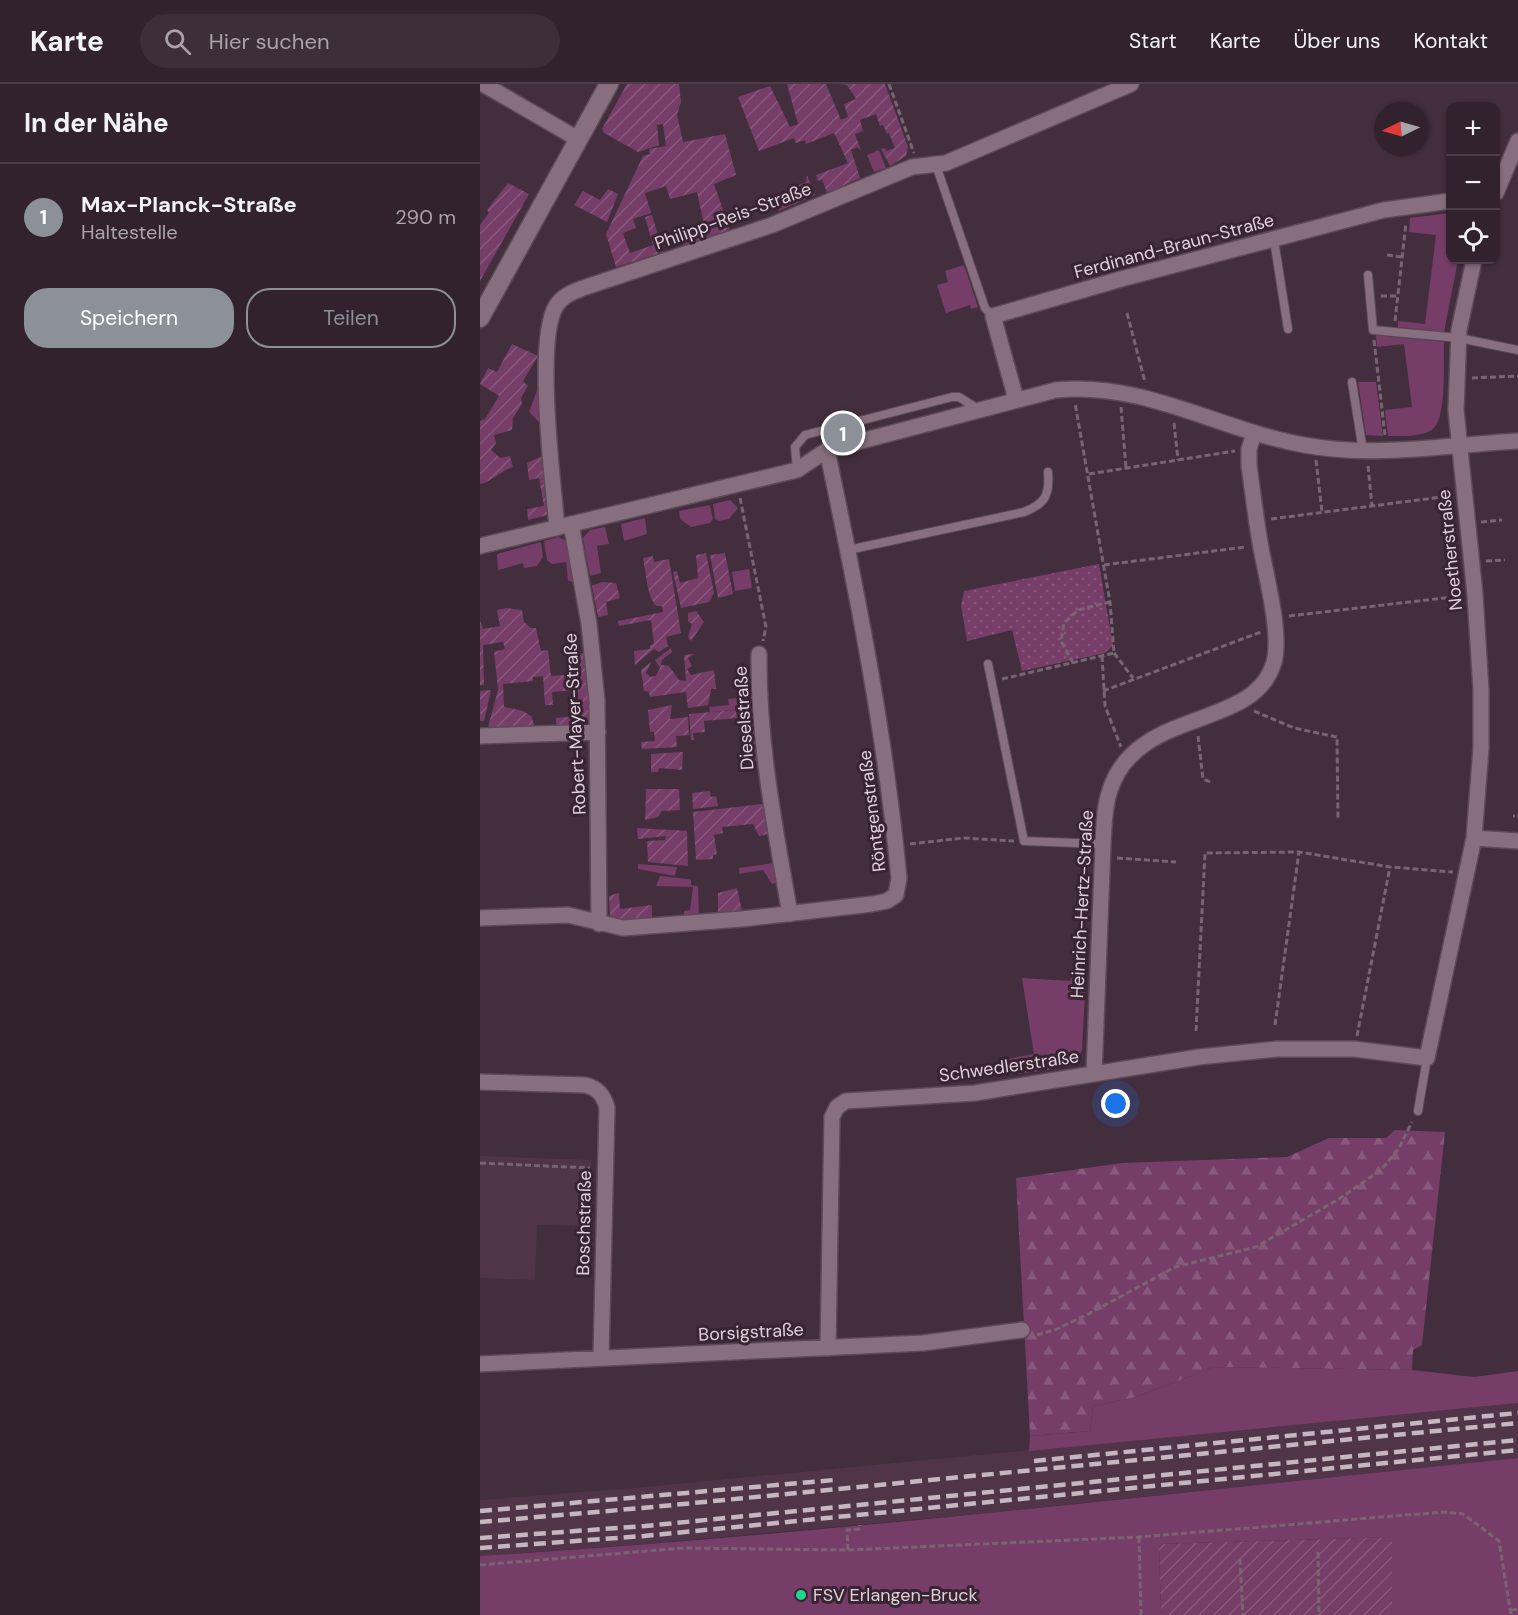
<!DOCTYPE html>
<html lang="de">
<meta charset="utf-8">
<style>
body{margin:0;font-family:"DM Sans",sans-serif;background:#3d2f3a;color:#f1f3f6}
.controls{position:absolute;right:18px;top:18px;display:grid;overflow:hidden;border-radius:12px;box-shadow:0 2px 4px #0004}
.controls button{width:54px;height:54px;display:grid;place-items:center;padding:0;border:0;border-bottom:2px solid #4d3f4a;background:#32222e;color:#f1f3f6;font:30px sans-serif}
.compass{position:absolute;left:894px;top:18px;width:54px;height:54px;border-radius:50%;background:#32222e;box-shadow:0 2px 4px #0004;rotate:265deg}
.you{position:absolute;left:636px;top:1020px;width:21px;height:21px;margin:-15px;border:4px solid #fff;border-radius:50%;background:#1a73e8;box-shadow:0 0 0 9px #1a73e833}
.badge{display:grid;place-items:center;width:39px;height:39px;border-radius:50%;background:#8c9099;color:#fff;font-size:20px;font-weight:700}
.pin{position:absolute;translate:-50% -50%;border:3px solid #fff;box-shadow:0 2px 6px #0006}
.list{margin:0;padding:0;list-style:none}
h2{display:flex;justify-content:space-between;align-items:center;height:78px;margin:0;padding:0 24px;font-size:26px}
h2 small{font-size:20px;font-weight:400;color:#a8a4aa}
.list li{display:grid;grid-template-columns:39px 1fr auto;gap:18px;align-items:center;box-sizing:border-box;height:108px;padding:0 24px;border-top:2px solid #4d3f4a}
.list b{display:block;font-size:22px;white-space:nowrap}
.list p{margin:0;font-size:20px;white-space:nowrap;color:#a8a4aa}
.list em{font-size:20px;font-style:normal;color:#a8a4aa}
.actions{display:flex;gap:12px;padding:18px 24px}
.actions a{flex:1;padding:14px 0;border:2px solid #8c9099;border-radius:24px;text-align:center;font-size:21px;color:#8c9099}
.actions .main{background:#8c9099;color:#fff}
.icon{flex:none;width:33px;height:33px;fill:none;stroke:currentColor;stroke-width:2;stroke-linecap:round;stroke-linejoin:round}
.map{position:relative;flex:none;width:1038px;height:1531px;overflow:hidden}
header{display:flex;align-items:center;gap:36px;box-sizing:border-box;height:84px;padding:0 30px;background:#32222e;border-bottom:2px solid #4d3f4a}
header strong{font-size:28px}
nav{display:flex;gap:33px;margin-inline-start:auto;font-size:21px}
.search{width:420px;height:54px;background:#3d2f3a;display:flex;align-items:center;gap:15px;box-sizing:border-box;padding:0 21px;border-radius:33px;color:#a8a4aa;font-size:22px}
main{display:flex}
aside{flex:1;background:#32222e}
.map>svg:first-child{display:block}
</style>
<header>
<strong>Karte</strong>
<div class="search"><svg class="icon" aria-label="search" viewBox="0 0 24 24"><circle cx="10" cy="10" r="6"/><path d="M15 15l6 6"/></svg>Hier suchen</div>
<nav><a>Start</a><a>Karte</a><a>Über uns</a><a>Kontakt</a></nav>
</header>
<main>
<aside>
<h2>In der Nähe<small></small></h2>
<ul class="list">
<li><span class="badge">1</span><div><b>Max-Planck-Straße</b><p>Haltestelle</p></div><em>290 m</em></li>
</ul>
<div class="actions"><a class="main">Speichern</a><a>Teilen</a></div>
</aside>
<div class="map">
<svg width="1038" height="1531" viewBox="0 0 1038 1531">
<defs>
<pattern id="forest-firs" width="22" height="20" patternUnits="userSpaceOnUse" patternTransform="scale(1.5)"><rect width="22" height="20" fill="#763d68"/><path d="M5 1l3.5 6h-7zM16 11l3.5 6h-7z" fill="#89587d"/></pattern>
<pattern id="park-dots" width="8" height="8" patternUnits="userSpaceOnUse" patternTransform="scale(1.5)"><rect width="8" height="8" fill="#763d68"/><path d="M2 2h.1M6 6h.1" fill="none" stroke="#89587d" stroke-width="1.8" stroke-linecap="round"/></pattern>
<pattern id="garden-furrows" width="10" height="10" patternUnits="userSpaceOnUse" patternTransform="scale(1.5)"><rect width="10" height="10" fill="#763d68"/><path d="M-1 1l2-2M0 10L10 0M9 11l2-2" fill="none" stroke="#89587d"/></pattern>
</defs>
<rect width="100%" height="100%" fill="#432e3d"/>
<path fill="#503548" d="M0,1072l111,4 -2,66 -52,-1 -2,55 -55,-2z
M1038,1319v55l-542,56 -331,30 -165,12v-56l155,-12z"/>
<path fill="#763d68" d="M399,66l7,18 -12,4 -7,-17z
M970,129v47h8l-14,72 -46,-5v-6l27,3 11,-89 -27,-3 1,-14z
M484,181l14,42 -7,2 -1,-4 -24,8 -9,-28 11,-3 -3,-11z
M896,251l68,7c-1,19 4,81 -14,89 -13,6 -29,5 -42,5l-3,-26 27,-3 -8,-63 -27,3z
M878,298h18l7,54 -17,-1z
M58,304l3,36 -12,-12z
M250,416l8,8 -9,11 -10,2 -4,-2 -2,-15z
M230,421l3,14 -3,4 -19,4 -11,-8 -1,-8z
M165,434l2,16 -23,7 -3,-17z
M125,443l4,17 -12,2 4,27 -11,3 -7,-38 7,-8z
M79,453l7,4 9,41 -7,-1 -2,-19 -14,2 -5,-4 -3,-19z
M61,458l2,15 -6,9 -13,2 -1,-5 -25,7 -1,-16z
M269,485l3,19 -17,3 -3,-19z
M269,613l4,3 1,8 -44,4 -1,-5 20,-2 -1,-6z
M294,779l4,19 -6,2 -9,-14 -24,4v-6z
M158,780l39,3 -2,9 -37,-7z
M180,792l27,3 4,1v5l7,1 1,29 -15,2v-6l6,-1 3,-23 -37,-1z
M593,891h13l-4,75c-10,22 -51,21 -73,25l-2,-16 27,-5 -12,-76 48,3z
M734,1283l198,3 62,7 44,-6v32l-489,48 1,-15 60,-5 3,-25 43,-9z
M1038,1374v157h-126v-78l-233,7 2,71h-681v-59c347,-22 692,-63 1038,-98z"/>
<path fill="url(#forest-firs)" d="M915,1046l50,2 -23,213 -9,5 -1,20 -198,-3 -78,30 -43,9 -3,25 -60,5 -14,-258 106,-15 165,-6 42,-19h57z"/>
<path fill="url(#park-dots)" d="M619,480l14,82 -8,7 -83,18 -10,-41 -45,11 -6,-36 3,-14z"/>
<path fill="url(#garden-furrows)" d="M147,0h52l2,18 -4,13 6,27 42,-8 11,41 -22,9 16,46 -47,15 -3,-8 25,-8 -8,-37 -27,7 -4,-13 -21,7 6,20 -18,6 3,9 -13,5 7,20 23,-8 -8,-28 7,-2 11,37 -47,15 -10,-33 37,-78 7,-2 -1,-5 17,-3 -3,-22 -6,1 2,20 -21,7 -34,-19 -2,-4z
M307,0h39l15,36 7,-3 -4,-13 12,-5 -9,-14 -7,-1h45l23,63 -2,9 -16,10 -9,-17 4,-1 1,3 9,-3 -6,-15 -2,1 -4,-9 -3,1 -4,-12 -16,6 3,11 -8,3 6,17 -4,-4 -6,3 9,28 -33,15 -5,-14 -4,2 -2,-6 32,-12 -14,-30 -28,11 -1,-4 -9,3 -2,-5 -35,13 -21,-54 32,-11 20,41 8,-3z
M327,91l8,20 -36,16 -6,-15 33,-14z
M28,99l21,11 -49,87v-56l9,-12 -2,-3z
M128,105l10,5 -11,28 -33,-17 9,-14 17,9z
M32,260l26,12 -15,25 5,5 -7,12 1,6 -9,14 -1,12 -18,5 2,8 -5,7 9,8 10,-2 3,11c-13,4 -21,15 -33,17v-63l5,-2 14,-23 -19,-12 8,-16 9,4z
M62,372l6,59 -20,5 -1,-11 17,-3 -5,-28 -10,2 -2,-17z
M226,469l8,40 -5,9 -28,6 -8,-36 4,-1 3,12 18,-5 -2,-23z
M245,469l8,41 -15,4 -8,-43z
M173,472l1,6 15,-3 12,74 -15,4 2,9 -9,6 -5,-3 -19,16 -1,-14 16,-2v-4l4,-1 -3,-24 -32,6 -1,-5 45,-9 -1,-6h-6c-9,-10 -10,-33 -13,-48z
M122,498l14,1 4,15 -14,4 2,13 -10,2 -6,-31z
M26,524l16,2 2,12 7,6h5l5,23 7,-1 3,26 25,-2 -2,-20 11,-1c2,15 14,68 -2,74 -5,3 -14,2 -20,3l-7,-6v-6l23,-2 -2,-26 -25,2 1,13h-8l-2,-29 -10,1v4l-30,3 1,23 19,4 8,5 5,13 -44,1 -4,-3 10,-37 -4,-38 11,-3 -2,-7 -20,3 1,40h-4v-65l3,9 17,-3 -3,-16z
M216,527l8,11 -13,19 -3,-4 4,-13 -4,-3v-8z
M191,564l1,4 -10,8 -1,5 8,1 10,14 7,1 -2,-26 11,-1 -7,4 4,8 -5,3 4,6 23,-5 2,19h-5l-3,16 -20,3 -2,-16 -36,5 -1,-5 -5,-1 -3,-21 10,-8 -5,11 4,4 6,-1 4,-8 -5,-8z
M11,606l-7,31h-4v-30z
M192,621l-2,14 18,-2 1,18 -13,1 1,11 -35,2 -1,-7 14,-1 -1,-9h-4l-2,-22z
M256,626l1,8 -33,3 1,11 -12,1 1,7h-3l-2,-26z
M275,641l3,36 -14,2 -5,-37z
M203,668l-1,18 -23,-2 -1,4h-7v-18z
M166,705h33l1,21 -18,1 -4,6 -13,3z
M230,707l1,6 5,-1 2,10 -25,3 -1,-16z
M282,720l7,30 -10,2 -6,-12 -31,3 1,6 -9,2 3,19 -4,1v4l-17,1 -3,-48z
M157,744l50,3 1,35 -40,-4 -1,-21 18,-1 1,-4 -28,3z
M257,804l5,23 -24,3v-21z
M139,809l1,16 32,-4v15l-34,2 -8,-4 -1,-22z
M912,1453v78h-231l-2,-71z"/>
<g fill="none" stroke-linecap="round" stroke-linejoin="round">
<g stroke="#5c4a57" stroke-width="10">
<path id="lane" d="M456,81l49,143 8,8
M794,156l14,89
M888,191l5,55 86,8 59,12
M872,298l11,69
M317,386l-2,-23 10,-12 147,-38h7l19,12
M368,466l176,-38c21,-8 26,-17 24,-40
M508,580l36,177 79,3
M938,1027l9,-53"/>
</g>
<g stroke="#5c4a57" stroke-width="18">
<path id="street" d="M3,0l95,55
M1016,109l22,-52
M536,315l-23,-83 128,-37 263,-69 66,-9
M91,440l18,100 8,77 2,223
M77,443c-4,-45 -22,-186 -1,-221 6,-10 17,-14 27,-18l189,-63 140,-58 34,-4 185,-79
M0,462l317,-76 30,-20 229,-60c88,-9 163,40 248,55 70,13 143,0 214,-4
M279,570c-1,88 16,174 31,260
M0,652l118,-4
M994,754l44,3
M0,834l88,-3 55,13 119,-9 130,-15 15,-3 9,-6 3,-17c-14,-145 -42,-286 -72,-428
M614,990l9,-230c1,-17 1,-37 7,-54 27,-83 141,-59 163,-125 10,-26 -7,-89 -12,-117 -5,-27 -8,-55 -12,-82v-17l5,-16
M0,998l105,3c13,3 18,10 22,22l-6,251
M348,1264l4,-231 5,-10 9,-6 129,-8 224,-36 78,-8h77l73,9 47,-220 7,-90v-58l-6,-95 -19,-185 3,-80 15,-70
M0,1280l443,-21 99,-13"/>
</g>
<g stroke="#5c4a57" stroke-width="21">
<path id="secondary" d="M0,234l129,-234"/>
</g>
<path stroke="#786572" stroke-width="3" stroke-dasharray="6 3" stroke-linecap="butt" d="M409,0l25,69
M907,171l15,2
M901,212h17
M647,229l18,69
M915,237l11,-98
M894,256l11,95
M992,294l46,-2
M641,323l5,61
M694,339l4,37
M836,376l6,52
M888,382l4,40
M609,390l146,-23
M260,414l26,129 -3,14
M791,435l178,-23
M1001,438l21,-2
M1006,477l19,-1
M624,481l141,-18
M809,532l172,-20
M634,569l19,25
M622,572l3,50 16,41
M593,579l-12,-22 3,-18 14,-13 32,-8
M522,595l112,-26 -4,-51 -35,-199
M623,607l158,-59
M774,627l40,17 43,9 1,81
M718,652l5,43 10,4
M1033,732h2
M430,760l54,-6 50,3
M637,774l59,4
M795,941l24,-173
M716,947l9,-178 94,-1 91,15 63,5
M877,952l33,-169
M0,1079l110,5
M557,1251l20,-6 35,-17 83,-45 81,-20 83,-48 43,-30 17,-21 13,-26
M659,1453l2,78
M368,1466l-1,-20 13,-1v-4
M838,1468l1,63
M760,1475l3,56
M0,1481l203,-17 165,2 291,-13 304,-25 20,2 36,27 12,74
M1031,1526l7,-1"/>
<use href="#lane" stroke="#886f80" stroke-width="8"/>
<use href="#street" stroke="#886f80" stroke-width="15"/>
<use href="#secondary" stroke="#886f80" stroke-width="18"/>
<path stroke="#c5b6c0" stroke-width="4.5" stroke-dasharray="12 6" stroke-linecap="butt" d="M554,1377l484,-48
M0,1427l354,-31
M0,1438l162,-14 876,-85
M0,1454l165,-12 873,-86
M0,1464l164,-12 874,-86"/>
</g>
<circle fill="#1bd988" stroke="#392433" stroke-width="2" cx="321" cy="1511" r="6"/>
<g text-anchor="middle" stroke-width="6" stroke-linejoin="round" paint-order="stroke">
<g font-size="18" fill="#dfd1da" stroke="#392433">
<text transform="translate(253 132) rotate(-20)" y="6">Philipp-Reis-Straße</text>
<text transform="translate(694 162) rotate(-15)" y="6">Ferdinand-Braun-Straße</text>
<text transform="translate(970 466) rotate(-96)" y="6">Noetherstraße</text>
<text transform="translate(264 634) rotate(-94)" y="6">Dieselstraße</text>
<text transform="translate(95 640) rotate(-93)" y="6">Robert-Mayer-Straße</text>
<text transform="translate(392 727) rotate(-97)" y="6">Röntgenstraße</text>
<text transform="translate(602 820) rotate(-87)" y="6">Heinrich-Hertz-Straße</text>
<text transform="translate(529 982) rotate(-8)" y="6">Schwedlerstraße</text>
<text transform="translate(104 1139) rotate(-89)" y="6">Boschstraße</text>
<text transform="translate(271 1248) rotate(-3)" y="6">Borsigstraße</text>
</g>
<g font-size="18" fill="#dfd1da" stroke="#392433" text-anchor="start">
<text x="333" y="1517">FSV Erlangen-Bruck</text>
</g>
</g>
</svg>
<div class="controls">
<button>+</button>
<button>−</button>
<button><svg class="icon" aria-label="locate" viewBox="0 0 24 24"><circle cx="12" cy="12" r="6"/><path d="M12 2v4M12 18v4M2 12h4M18 12h4"/></svg></button>
</div>
<svg class="compass" viewBox="-18 -18 36 36"><path d="M0-13l5 13h-10z" fill="#e53935"/><path d="M0 13l5-13h-10z" fill="#a8a4aa"/></svg>
<div class="you"></div>
<div class="pin badge" style="left:363px;top:349px">1</div>
</div>
</main>
